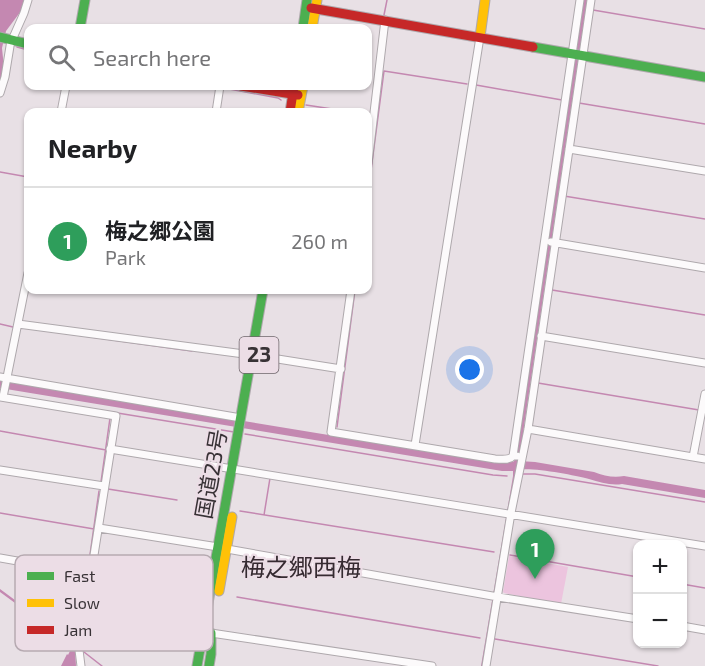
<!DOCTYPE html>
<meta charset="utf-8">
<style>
body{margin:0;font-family:"Exo 2","Noto Sans JP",sans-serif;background:#f2f2f2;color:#202124}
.controls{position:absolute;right:18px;bottom:18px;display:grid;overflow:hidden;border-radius:12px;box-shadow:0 2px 4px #0004}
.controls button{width:54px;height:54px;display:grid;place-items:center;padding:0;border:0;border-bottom:2px solid #e0e0e0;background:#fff;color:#202124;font:30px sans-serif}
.you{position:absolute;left:470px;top:370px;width:21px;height:21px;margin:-15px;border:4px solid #fff;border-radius:50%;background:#1a73e8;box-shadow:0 0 0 9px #1a73e833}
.badge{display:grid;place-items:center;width:39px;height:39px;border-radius:50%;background:#766f73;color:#fff;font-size:20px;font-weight:700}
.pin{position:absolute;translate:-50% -50px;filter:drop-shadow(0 2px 3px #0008)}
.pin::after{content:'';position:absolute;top:32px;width:21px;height:18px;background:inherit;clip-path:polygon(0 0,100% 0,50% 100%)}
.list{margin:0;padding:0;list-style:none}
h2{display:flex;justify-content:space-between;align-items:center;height:78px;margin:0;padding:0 24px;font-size:26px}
h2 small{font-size:20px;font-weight:400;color:#757577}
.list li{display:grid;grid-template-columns:39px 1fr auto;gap:18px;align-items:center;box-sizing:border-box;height:108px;padding:0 24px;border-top:2px solid #e0e0e0}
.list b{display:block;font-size:22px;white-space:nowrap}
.list p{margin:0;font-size:20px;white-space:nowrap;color:#757577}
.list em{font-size:20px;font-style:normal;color:#757577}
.icon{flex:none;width:33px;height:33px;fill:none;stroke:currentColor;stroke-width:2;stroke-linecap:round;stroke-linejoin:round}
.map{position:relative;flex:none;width:705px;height:666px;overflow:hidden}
.search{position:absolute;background:#fff;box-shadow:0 2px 4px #0004;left:24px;top:24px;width:348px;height:66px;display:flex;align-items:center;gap:15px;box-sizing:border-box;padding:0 21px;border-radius:12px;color:#757577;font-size:22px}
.panel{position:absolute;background:#fff;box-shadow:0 2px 4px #0004;left:24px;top:108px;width:348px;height:186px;border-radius:12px}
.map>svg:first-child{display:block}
</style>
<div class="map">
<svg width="705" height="666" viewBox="0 0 705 666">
<rect width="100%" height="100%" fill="#e8e0e5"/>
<path fill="#ecc4de" d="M509,556l59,11 -7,37 -57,-11 -1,-1z"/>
<path fill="#c488b1" d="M0,0h24l-3,11 -15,20 -4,17 2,20 -4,14z
M584,0h3l-68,461 16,1 59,10c10,4 20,6 30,4l81,14v8l-83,-14c-11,2 -22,-2 -33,-5 -16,-4 -57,-12 -72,-9l-34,196h-2l32,-190v-5h-11l-502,-83v-7l499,82 14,-1 2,-2z
M0,589l73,54 2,5 1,18h-15l6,-12 1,1 4,-8 -1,-3 -71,-52z"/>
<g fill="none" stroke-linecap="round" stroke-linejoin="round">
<path stroke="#c488b1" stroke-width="1.5" d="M593,10l112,19
M384,15l3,-15
M17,47l11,3
M476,85l86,15
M207,86l8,1
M224,88l54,10 3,2
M579,103l126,21
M306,105l46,7
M0,172l28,5
M368,193l16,-122 83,13
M564,196l141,23
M552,290l153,25
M0,324l13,3
M41,330l151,21
M538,383l161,27
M7,395l227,37
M337,427l18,-137
M0,431l106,19
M245,434l248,41 14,1
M522,474h13l170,28
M101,482l9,-64
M108,489l69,11
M240,511l254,41
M0,513l94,16
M264,515l6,-37
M510,555l128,22
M88,569l11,-78
M95,573l101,17
M682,584l23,4
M237,597l243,41
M495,639l163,27
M73,646l4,-7 9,-62
M84,652l18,14"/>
<g stroke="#aea8ac" stroke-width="9">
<path id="street" d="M12,40l12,-27 4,-13
M0,93l5,-16 6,-37
M61,112l5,-26
M216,112l4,-26
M569,149l136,22
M368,163l17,-143
M551,242l154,26
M351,290l-20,142 164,27c6,0 14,2 18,-3h4
M18,324l226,30
M541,336l164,27
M265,357l76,12
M0,377l241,41
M0,397l116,19 -37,234 2,16
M3,397l25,-124
M528,429l177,30
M415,445l65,-408
M110,449l595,97
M513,456l67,-456
M693,457l12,-63
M0,470l104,16
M99,528l119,19
M227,549l271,48 140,22
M0,558l91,16
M85,614l118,17
M682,626l23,4
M211,633l221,33
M486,666l25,-153 17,-84 63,-429"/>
</g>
<g stroke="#aea8ac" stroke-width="11">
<path id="fast" d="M80,28l5,-28
M303,28l4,-28
M0,37l28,7
M533,47l172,30
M197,666l66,-376
M209,666l2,-12v-21"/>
</g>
<g stroke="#aea8ac" stroke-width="11">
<path id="slow" d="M312,28l5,-28
M480,37l5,-37
M298,112l5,-26
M219,591l13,-74"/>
</g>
<g stroke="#aea8ac" stroke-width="11">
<path id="jam" d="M311,8l222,39
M241,86l57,9
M290,112l4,-26"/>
</g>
<use href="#street" stroke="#fcfafb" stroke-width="7"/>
<use href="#fast" stroke="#4caf50" stroke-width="9"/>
<use href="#slow" stroke="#ffc107" stroke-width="9"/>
<use href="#jam" stroke="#c62828" stroke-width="9"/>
</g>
<g text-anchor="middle" stroke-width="4.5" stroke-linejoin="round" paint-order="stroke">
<rect fill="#ecdde6" stroke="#6e656b" stroke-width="1.5" x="239.5" y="337" width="39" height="36" rx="4.5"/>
<g font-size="21" font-weight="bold" fill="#383236">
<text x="259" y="362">23</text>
</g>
<g font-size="22" fill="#383236" stroke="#ecdde6">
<text transform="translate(211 474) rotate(-80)" y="8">国道23号</text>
</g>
<g font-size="24" fill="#362a31" stroke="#ecdde6">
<text x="301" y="576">梅之郷西梅</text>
</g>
</g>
<rect x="15" y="555" width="198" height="96" rx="9" fill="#ecdde6" stroke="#b6aab1" stroke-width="1.5"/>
<rect x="27" y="572" width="27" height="8" fill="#4caf50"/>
<rect x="27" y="599" width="27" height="8" fill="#ffc107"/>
<rect x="27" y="626" width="27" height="8" fill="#c62828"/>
<g font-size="16" fill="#383236">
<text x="64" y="582">Fast</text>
<text x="64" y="609">Slow</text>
<text x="64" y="636">Jam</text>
</g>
</svg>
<div class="controls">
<button>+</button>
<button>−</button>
</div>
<div class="you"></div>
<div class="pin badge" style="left:535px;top:579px;background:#2e9e5b">1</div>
<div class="search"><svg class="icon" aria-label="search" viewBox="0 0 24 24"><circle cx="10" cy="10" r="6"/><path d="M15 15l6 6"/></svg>Search here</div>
<section class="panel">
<h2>Nearby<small></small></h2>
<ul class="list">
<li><span class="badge" style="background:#2e9e5b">1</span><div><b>梅之郷公園</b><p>Park</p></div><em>260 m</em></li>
</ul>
</section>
</div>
